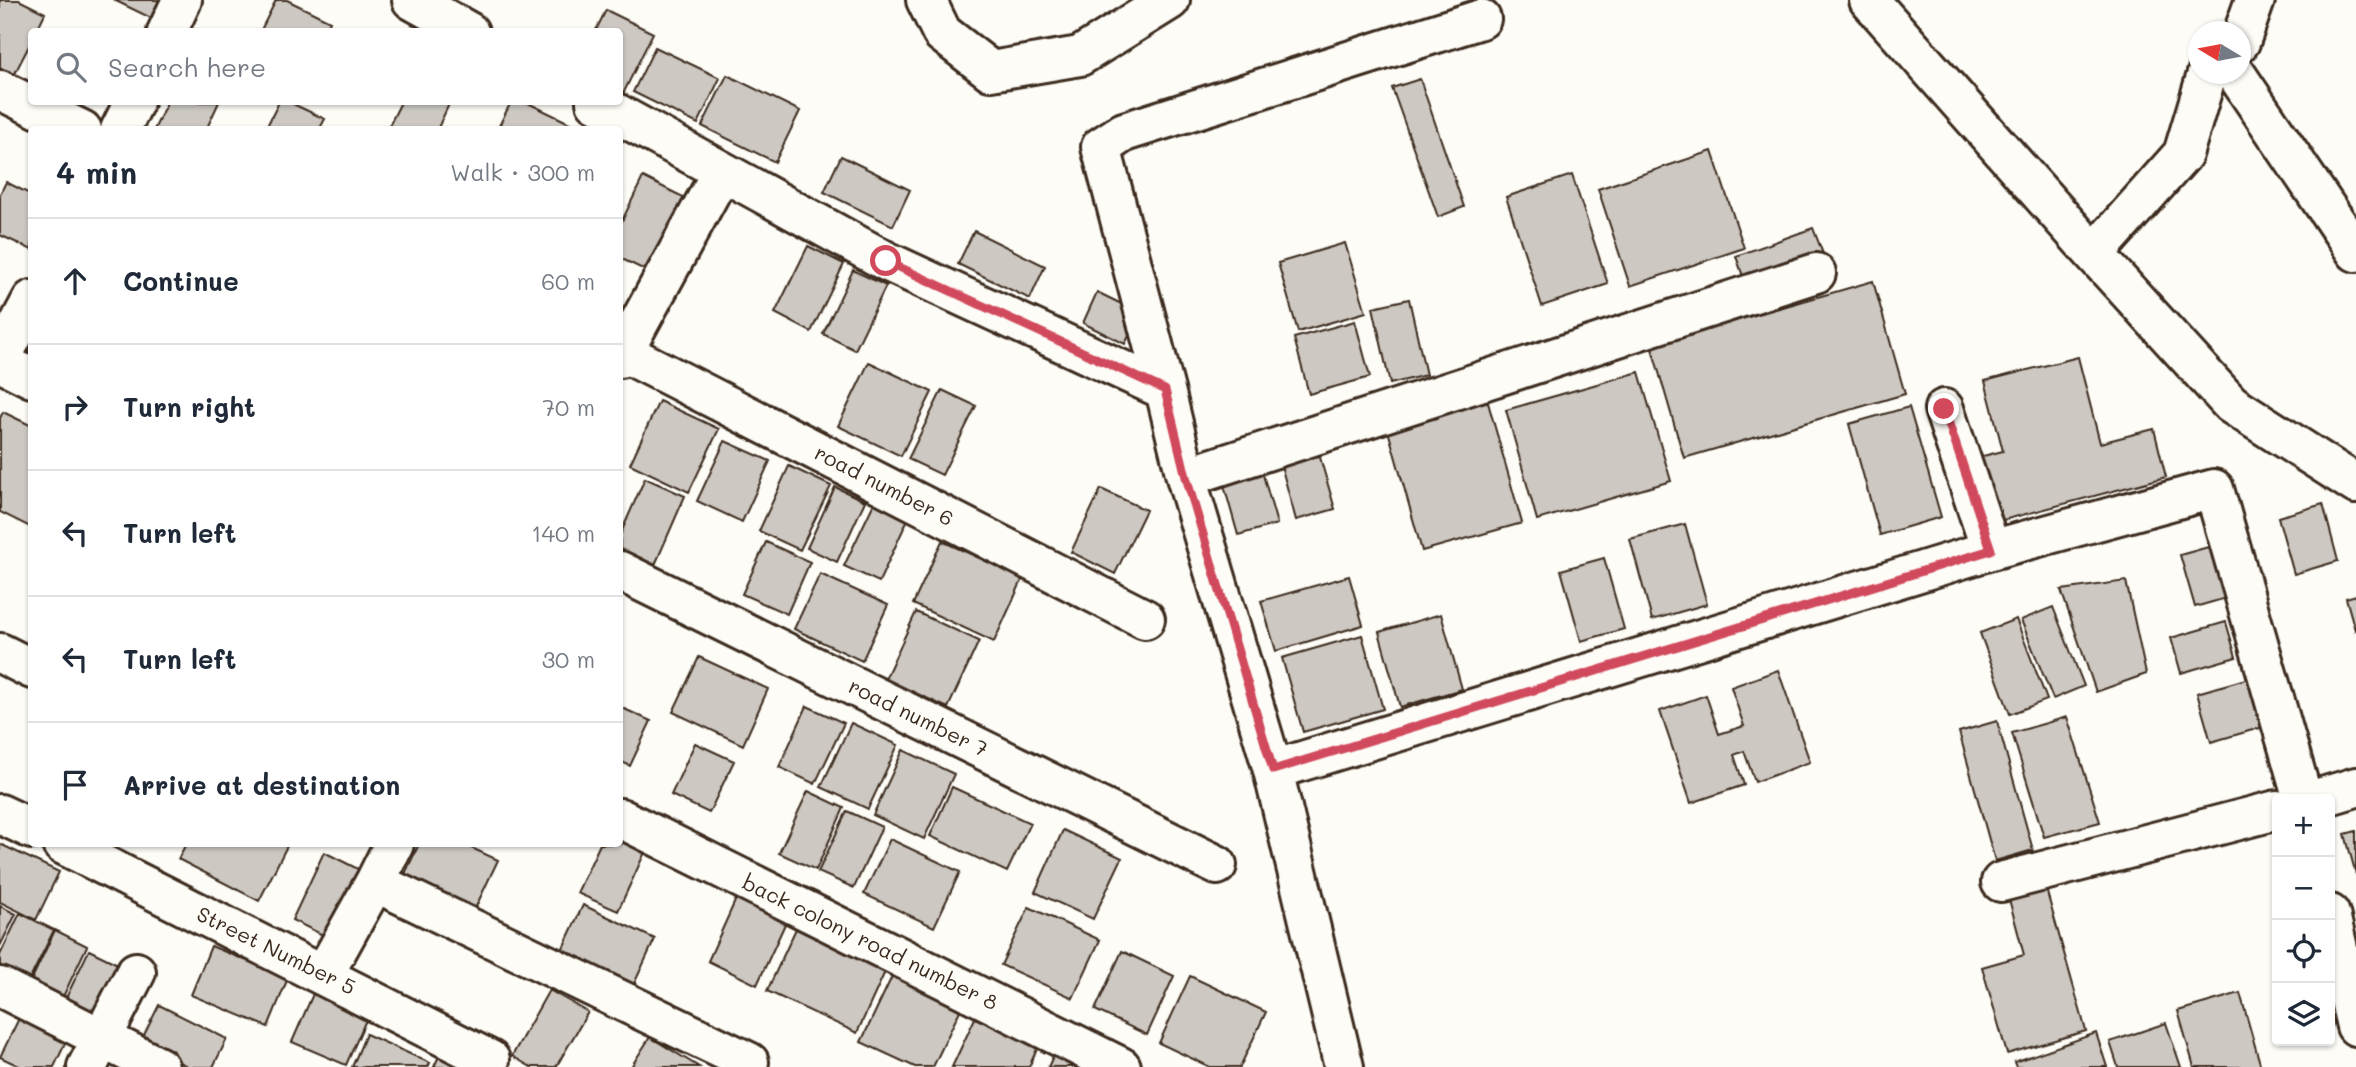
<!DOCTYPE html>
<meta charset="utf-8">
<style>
body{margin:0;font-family:Mali,sans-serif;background:#f6f6f7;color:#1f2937}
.controls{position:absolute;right:21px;bottom:21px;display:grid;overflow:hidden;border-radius:7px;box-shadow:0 2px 5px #0004}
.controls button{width:63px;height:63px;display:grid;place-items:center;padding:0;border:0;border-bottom:2px solid #e0e1e3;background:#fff;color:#1f2937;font:35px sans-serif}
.compass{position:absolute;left:2188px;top:21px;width:63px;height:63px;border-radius:50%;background:#fff;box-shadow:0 2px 5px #0004;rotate:280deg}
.stop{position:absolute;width:21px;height:21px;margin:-16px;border:5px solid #d1495b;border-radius:50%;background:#fff}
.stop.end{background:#d1495b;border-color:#fff;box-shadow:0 2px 7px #0008}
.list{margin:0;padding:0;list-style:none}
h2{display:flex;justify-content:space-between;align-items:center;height:91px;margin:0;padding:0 28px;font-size:30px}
h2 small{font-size:23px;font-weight:400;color:#747a83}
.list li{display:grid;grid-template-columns:46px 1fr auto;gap:21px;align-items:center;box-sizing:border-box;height:126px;padding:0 28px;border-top:2px solid #e0e1e3}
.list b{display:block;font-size:26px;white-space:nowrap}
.list em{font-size:23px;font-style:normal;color:#747a83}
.icon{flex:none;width:38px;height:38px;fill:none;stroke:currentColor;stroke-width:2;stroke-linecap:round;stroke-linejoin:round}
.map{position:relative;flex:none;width:2356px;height:1067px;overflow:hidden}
.search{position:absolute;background:#fff;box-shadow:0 2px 5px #0004;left:28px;top:28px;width:595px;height:77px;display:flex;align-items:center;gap:18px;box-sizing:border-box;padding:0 24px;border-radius:7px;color:#747a83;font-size:26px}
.panel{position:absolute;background:#fff;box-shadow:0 2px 5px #0004;left:28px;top:126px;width:595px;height:721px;border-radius:7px}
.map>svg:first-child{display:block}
</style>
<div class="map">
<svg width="2356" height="1067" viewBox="0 0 2356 1067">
<rect width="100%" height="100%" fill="#fdfcf7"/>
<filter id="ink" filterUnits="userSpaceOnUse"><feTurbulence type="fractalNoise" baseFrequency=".0143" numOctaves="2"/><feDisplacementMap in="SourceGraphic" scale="14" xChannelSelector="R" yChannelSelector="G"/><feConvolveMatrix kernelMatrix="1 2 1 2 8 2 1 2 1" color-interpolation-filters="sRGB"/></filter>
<g filter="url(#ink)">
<path fill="#cdc8c2" stroke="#3b2a1e" stroke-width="2" d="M0,0h19l26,13 -9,19h-4v8l-20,39 -12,-6z
M114,0h51l-10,20z
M276,0h11l43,21 -5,11h-65z
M606,10l47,23 -29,59 -4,-2v-58h-25z
M655,47l65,31 -22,46 -65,-32z
M727,75l73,36 -25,51 -73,-36z
M1420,79l44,128 -26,10 -46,-129z
M167,102h52l-13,28h-52z
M279,102h10l36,17 -6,11h-54z
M401,102h49l-13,28h-50z
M511,102h15l58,28h-87z
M1712,151l32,97 -114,38 -32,-97z
M841,156l69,34 -17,36 -69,-34z
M1572,175l36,109 -66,22 -36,-109z
M643,177l46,23 -36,74 -33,-16v-33z
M6,182l26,13v55l-32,-15v-41z
M1813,228l12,31 -78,29 -11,-32z
M974,231l71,35 -15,33 -72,-35z
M1345,243l21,69 -68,20 -20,-69z
M808,246l36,18 -33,68 -36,-19z
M853,270l33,16 -31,64 -32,-16z
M1873,281l32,113 -221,64 -33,-113z
M1097,292l43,21 -15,31 -42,-21z
M1409,299l17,76 -36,9 -17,-77z
M1355,321l15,56 -61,17 -15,-56z
M2078,357l22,86 54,-14 12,48 -178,47 -17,-65 32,-8 -18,-70z
M869,362l63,30 -31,64 -63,-30z
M1639,372l32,109 -134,39 -31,-110z
M942,390l34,16 -34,69 -34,-16z
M1487,399l35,124 -100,28 -35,-124z
M659,401l60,28 -30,63 -59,-28z
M1909,407l32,110 -61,18 -31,-111z
M3,412l29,14v102l-32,-16v-94z
M725,441l45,20 -28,61 -45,-21z
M1317,447l18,62 -39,11 -17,-62z
M1260,464l17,60 -39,11 -17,-60z
M789,466l42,20 -31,64 -41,-19z
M645,478l40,18 -30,69 -35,-16v-14z
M835,487l30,14 -28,61 -30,-14z
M1101,489l45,21 -31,64 -44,-22z
M874,503l34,16 -29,63 -35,-16z
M2323,504l15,57 -44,13 -16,-57z
M1685,524l22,80 -55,16 -22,-81z
M942,541l81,37 -29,64 -81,-38z
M766,542l44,20 -23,52 -45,-20z
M2219,544l14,52 -38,11 -15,-52z
M1604,558l20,71 -43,12 -20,-71z
M820,574l68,31 -26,56 -68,-32z
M1349,576l14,49 -87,26 -15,-50z
M2126,581l20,93 -50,18 -35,-102z
M2356,595v34l-1,1 -9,-32z
M2053,607l31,79 -31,13 -32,-79z
M916,612l63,29 -31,67 -63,-29z
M1441,614l21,75 -62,18 -21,-75z
M2016,619l31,81 -37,14 -30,-81z
M2226,622l10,35 -55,16 -10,-35z
M1362,635l21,74 -80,23 -21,-74z
M699,657l69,32 -25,56 -70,-33z
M1778,670l32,92 -55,20 -11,-31 -10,4 10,30 -53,18 -31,-92 46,-16 13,39 25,-8 -13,-39z
M2263,674l14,49 -66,19 -14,-49z
M807,706l37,17 -29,61 -36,-17z
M620,707l31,14 -21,45 -10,-5z
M2067,717l33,105 -56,15 -32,-104z
M1997,721l36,129 -38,11 -36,-129z
M851,723l47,22 -30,64 -47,-22z
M695,743l39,18 -25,52 -38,-18z
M903,750l51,24 -30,65 -51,-24z
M952,787l78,36 -23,49 -77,-36z
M808,791l36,17 -28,62 -37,-17z
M847,811l35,16 -28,61 -36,-16z
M1063,830l59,28 -29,61 -58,-27z
M2356,831v44l-11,-41z
M620,837l26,13 -28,61 -41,-18 23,-49h20z
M890,839l70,33 -26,55 -70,-33z
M0,844l59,28 -23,48 -36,-18z
M186,844h102l-29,57 -81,-42z
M419,844h44l35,16 -25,53 -71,-33z
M324,852l44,22 -33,67 -43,-21z
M2046,889l40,142 -79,23 -25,-87 42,-12 -15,-56z
M740,890l50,23 -33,72 -49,-24z
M583,905l72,34 -21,45 -72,-34z
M0,906l16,8 -16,32z
M1029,907l71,33 -27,58 -72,-33z
M20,913l34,17 -26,53 -28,-13v-15z
M799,922l90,41 -32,70 -90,-42z
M55,930l32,16 -26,55 -32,-16z
M211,946l77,32 -20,49 -77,-32z
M89,950l39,19 -25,52 -39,-19z
M1122,951l52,25 -27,59 -52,-25z
M895,970l69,32 -31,65h-18l-54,-25z
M1190,976l76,36 -26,55h-30l-51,-24z
M316,987l54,24 -24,54 -54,-23z
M549,990l39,22 -32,55h-25l-19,-11z
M2240,993l21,74h-67l-16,-56z
M27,1002l47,23 -20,42h-33l-21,-10z
M159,1005l68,34 -14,28h-24l-49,-24z
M975,1018l63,29 -9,20h-77z
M2166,1023l15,44h-63l-8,-25z
M2096,1033l11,34h-91l-2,-5z
M366,1034l64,29 -2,4h-76z
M650,1037l49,30h-68z
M1054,1054l28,13h-34z
M439,1056l23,11h-28z"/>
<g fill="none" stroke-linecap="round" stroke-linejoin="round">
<g stroke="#3b2a1e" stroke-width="44">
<path id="street" d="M412,0l57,32
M926,0l16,33 49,38 89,-15 90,-56
M1869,0l225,254
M167,32l15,-32
M2240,42l15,-42
M2207,74l-24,80 -89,100 137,150 125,80
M2236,74l120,178
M0,90l82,40
M596,102l290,159 279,129 21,87 87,293 71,297
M120,130l14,-28
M623,352l522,267
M620,358l102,-187
M0,360l32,-60
M0,362l32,16
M1165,390l-64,-243 23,-15 357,-113
M1944,409l47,141
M1186,477l630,-204
M620,571l597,294
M0,653l32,16
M1273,770l718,-220 223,-61 89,310
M2316,799l40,-12
M0,814l32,15
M620,818l501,249
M62,844l428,216
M375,882l374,180 -5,5
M2001,882l276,-72
M2330,914l26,112
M324,974l51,-92 19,-38
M0,987l159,80
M87,1067l49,-95"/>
</g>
<use href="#street" stroke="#fdfcf7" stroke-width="38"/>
</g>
</g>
<g fill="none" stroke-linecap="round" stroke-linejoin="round" filter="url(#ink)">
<path stroke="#d1495b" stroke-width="9" d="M886,261l279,129 21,87 87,293 718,-220 -47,-141"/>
</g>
<g text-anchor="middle" stroke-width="5" stroke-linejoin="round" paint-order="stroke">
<g font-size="21" fill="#3b2a1e" stroke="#fdfcf7">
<text transform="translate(884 486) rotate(27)" y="7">road number 6</text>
<text transform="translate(918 718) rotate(26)" y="7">road number 7</text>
<text transform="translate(870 943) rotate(26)" y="7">back colony road number 8</text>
<text transform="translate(276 951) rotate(26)" y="7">Street Number 5</text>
</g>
</g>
</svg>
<div class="controls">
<button>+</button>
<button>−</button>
<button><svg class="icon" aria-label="locate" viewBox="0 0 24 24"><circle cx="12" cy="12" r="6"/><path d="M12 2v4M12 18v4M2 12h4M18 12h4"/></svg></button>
<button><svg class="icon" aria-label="layers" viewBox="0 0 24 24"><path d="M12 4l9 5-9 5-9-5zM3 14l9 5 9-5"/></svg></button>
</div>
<svg class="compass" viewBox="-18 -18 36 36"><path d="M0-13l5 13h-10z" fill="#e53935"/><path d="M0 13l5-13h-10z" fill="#747a83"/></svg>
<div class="stop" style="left:886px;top:261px"></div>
<div class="stop end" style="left:1944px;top:409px"></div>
<div class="search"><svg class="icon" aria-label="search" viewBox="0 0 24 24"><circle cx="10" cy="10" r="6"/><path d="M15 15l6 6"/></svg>Search here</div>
<section class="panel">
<h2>4 min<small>Walk · 300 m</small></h2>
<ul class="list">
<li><svg class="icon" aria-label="ahead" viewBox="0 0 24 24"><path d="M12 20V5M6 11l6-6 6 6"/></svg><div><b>Continue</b></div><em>60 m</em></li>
<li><svg class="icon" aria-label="right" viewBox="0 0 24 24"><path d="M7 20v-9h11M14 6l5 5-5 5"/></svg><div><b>Turn right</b></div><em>70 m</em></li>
<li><svg class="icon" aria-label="left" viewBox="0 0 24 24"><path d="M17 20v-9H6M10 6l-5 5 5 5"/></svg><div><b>Turn left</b></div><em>140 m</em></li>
<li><svg class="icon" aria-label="left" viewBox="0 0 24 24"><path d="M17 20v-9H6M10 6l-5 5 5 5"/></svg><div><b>Turn left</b></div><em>30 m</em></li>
<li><svg class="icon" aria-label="arrive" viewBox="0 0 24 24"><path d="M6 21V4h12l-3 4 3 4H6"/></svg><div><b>Arrive at destination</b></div></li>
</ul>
</section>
</div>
